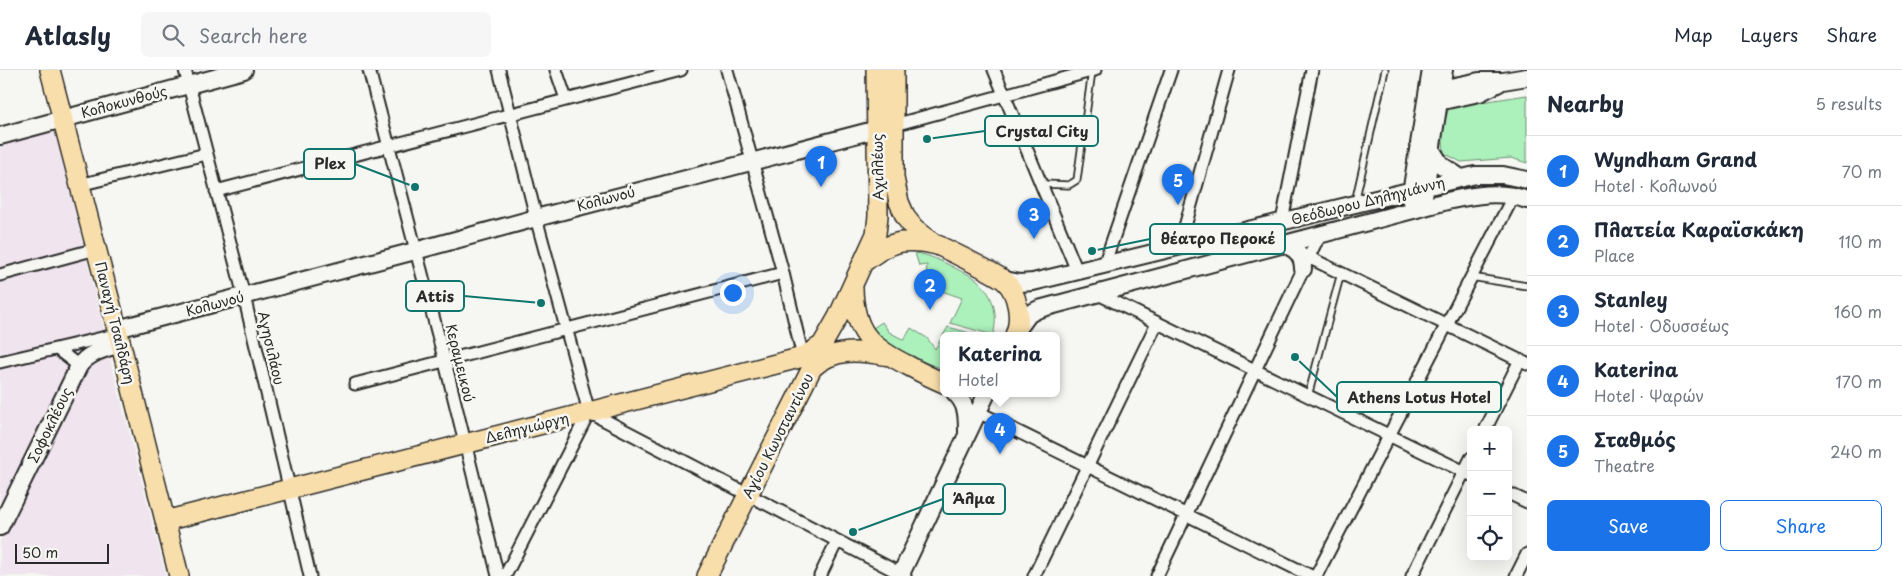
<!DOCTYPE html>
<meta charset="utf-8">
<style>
body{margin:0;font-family:"Playpen Sans",sans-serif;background:#f6f6f7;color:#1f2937}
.controls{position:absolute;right:15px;bottom:15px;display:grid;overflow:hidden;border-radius:8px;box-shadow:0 5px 20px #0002}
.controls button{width:45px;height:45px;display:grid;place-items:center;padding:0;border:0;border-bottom:1px solid #e0e1e3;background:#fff;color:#1f2937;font:25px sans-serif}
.scale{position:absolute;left:15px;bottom:12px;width:94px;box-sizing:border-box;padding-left:5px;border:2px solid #2b2b2b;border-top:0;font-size:14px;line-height:18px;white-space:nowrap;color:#2b2b2b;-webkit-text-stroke:4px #f6f6f2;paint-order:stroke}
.you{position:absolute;left:732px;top:222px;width:18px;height:18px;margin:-12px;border:4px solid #fff;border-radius:50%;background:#1a73e8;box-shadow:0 0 0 8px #1a73e833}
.badge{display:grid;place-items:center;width:32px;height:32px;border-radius:50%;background:#1a73e8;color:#fff;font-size:16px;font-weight:700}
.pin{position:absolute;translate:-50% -41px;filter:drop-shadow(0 1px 2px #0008)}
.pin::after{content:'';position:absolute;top:26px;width:18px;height:15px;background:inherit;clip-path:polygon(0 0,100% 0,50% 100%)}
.popup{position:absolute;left:940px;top:262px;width:120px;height:65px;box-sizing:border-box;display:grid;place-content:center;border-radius:8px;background:#fff;filter:drop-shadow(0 1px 4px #0005);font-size:16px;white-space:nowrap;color:#747a83}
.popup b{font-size:19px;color:#1f2937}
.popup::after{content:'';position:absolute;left:50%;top:100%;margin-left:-10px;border:10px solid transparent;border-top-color:#fff}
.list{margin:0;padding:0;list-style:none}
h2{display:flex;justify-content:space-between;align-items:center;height:65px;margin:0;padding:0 20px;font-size:21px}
h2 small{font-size:16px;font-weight:400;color:#747a83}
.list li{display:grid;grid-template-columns:32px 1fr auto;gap:15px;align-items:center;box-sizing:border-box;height:70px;padding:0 20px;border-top:1px solid #e0e1e3}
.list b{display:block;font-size:19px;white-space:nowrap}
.list p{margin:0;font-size:16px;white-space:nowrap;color:#747a83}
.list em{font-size:16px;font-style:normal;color:#747a83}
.actions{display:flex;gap:10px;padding:15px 20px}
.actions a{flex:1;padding:11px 0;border:1px solid #1a73e8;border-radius:8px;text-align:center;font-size:18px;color:#1a73e8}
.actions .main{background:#1a73e8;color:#fff}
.icon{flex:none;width:28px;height:28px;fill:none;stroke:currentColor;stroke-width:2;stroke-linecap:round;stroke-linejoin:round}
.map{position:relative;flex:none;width:1527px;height:506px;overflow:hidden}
header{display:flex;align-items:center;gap:30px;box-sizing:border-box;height:70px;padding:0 25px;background:#fff;border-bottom:1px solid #e0e1e3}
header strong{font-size:24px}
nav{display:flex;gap:28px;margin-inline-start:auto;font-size:18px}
.search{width:350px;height:45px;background:#f6f6f7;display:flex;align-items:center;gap:12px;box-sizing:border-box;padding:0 18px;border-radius:8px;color:#747a83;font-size:19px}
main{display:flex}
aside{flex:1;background:#fff}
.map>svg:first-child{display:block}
</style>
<header>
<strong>Atlasly</strong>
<div class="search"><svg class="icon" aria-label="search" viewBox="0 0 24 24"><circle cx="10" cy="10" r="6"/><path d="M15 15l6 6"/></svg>Search here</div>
<nav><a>Map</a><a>Layers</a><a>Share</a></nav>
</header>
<main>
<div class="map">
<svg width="1527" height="506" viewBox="0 0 1527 506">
<rect width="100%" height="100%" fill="#f6f6f2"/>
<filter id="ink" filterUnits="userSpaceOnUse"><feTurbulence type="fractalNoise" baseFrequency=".02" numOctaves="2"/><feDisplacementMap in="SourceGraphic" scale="10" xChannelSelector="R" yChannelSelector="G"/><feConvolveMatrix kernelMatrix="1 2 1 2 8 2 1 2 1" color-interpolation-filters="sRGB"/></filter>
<g filter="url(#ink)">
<path fill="#f0e4ee" d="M54,57l50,203 -16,4 -15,35 -73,154v-382z
M110,288l56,218h-166v-35l84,-174z"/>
<path fill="#acf0bb" stroke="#6c8e73" d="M1527,25v68l-16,-5 -50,4 -17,-9 -2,-23 7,-23z
M915,183c15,2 26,8 40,15 6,4 15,6 21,11 17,14 23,35 17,56l-43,-12 12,-25 -32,-11 6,-11 -10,-1 1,-10 -8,1z
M882,252l7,10 15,8 7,-12 16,10 8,11 13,-22 29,8h-33v34l-29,-10 -34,-18 -8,-13z"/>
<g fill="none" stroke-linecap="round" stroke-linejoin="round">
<g stroke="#2b2b2b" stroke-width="9">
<path id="lane" d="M1042,114l27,1 8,-5 15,-109
M1355,132l30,-132
M1471,207l56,9
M1308,326l33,-123"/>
</g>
<g stroke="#2b2b2b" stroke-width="15">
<path id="street" d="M185,0l59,226 66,280
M369,0l76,292 53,214
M499,0l39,155 51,187
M556,0l10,29
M727,0l56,203 20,84
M994,0l83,201
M894,55l201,-55
M79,115l127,-31
M216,121l465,-121
M1282,151l30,-151
M1183,175l1,-15 45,-160
M1308,187l219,107
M1104,195l67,-195
M0,205l96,-26
M1096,223l375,182
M57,279l22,17
M0,292l119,-28
M355,314l428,-111
M589,342l316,164
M978,342l333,164
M1485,360l35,-70
M1508,423l19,9
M505,506l84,-164
M820,506l17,-35
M1034,506l123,-253
M1157,506l158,-332 7,-10
M1316,506l198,-381
M1412,506l59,-118
M1516,506l11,-22"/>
</g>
<g stroke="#2b2b2b" stroke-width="20">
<path id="secondary" d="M1431,21l48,-10h24l24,-4
M1429,34l50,-11 20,-10
M0,66l244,-66
M1431,79l10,16 20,13
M1424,126l20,-126
M1410,129l21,-129
M1283,174c12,4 20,11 20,25
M1005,210l15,3 13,-1 442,-107h28l24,5
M117,259l298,-78 121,-33 353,-92
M1018,259l11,-15 10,-5 408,-108c28,-6 53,-11 80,-1
M955,323c12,11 12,23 12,39
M0,457l79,-161c10,-14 26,-17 42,-22
M900,506l87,-183"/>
</g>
<g stroke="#2b2b2b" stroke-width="22">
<path id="primary" d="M50,0l64,247 65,259
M894,0v108l5,24 7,16 8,10 20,16
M865,191c11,-8 23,-17 37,-19 12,-1 24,0 35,3 9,4 62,30 68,36 13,12 17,39 10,54
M853,218c1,44 17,59 56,78 11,6 23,12 35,17
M165,451l638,-164 19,-12 16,-28 38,-83 2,-18 -2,-146
M707,506l105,-208c22,-21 49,-17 77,-12"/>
</g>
<use href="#lane" stroke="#f6f6f2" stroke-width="5.5"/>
<use href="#street" stroke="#f6f6f2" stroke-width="11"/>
<use href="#secondary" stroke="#f6f6f2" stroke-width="16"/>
<use href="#primary" stroke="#f8deab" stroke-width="19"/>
</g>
</g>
<g text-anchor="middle" stroke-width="5" stroke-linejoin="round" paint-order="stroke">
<g font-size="14" fill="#2b2b2b" stroke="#f6f6f2">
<text transform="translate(124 32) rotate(-15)" y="5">Κολοκυνθούς</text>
<text transform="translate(878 97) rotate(-91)" y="5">Αχιλλέως</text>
<text transform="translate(606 129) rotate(-15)" y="5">Κολωνού</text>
<text transform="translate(1368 131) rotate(-14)" y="5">Θεόδωρου Δηληγιάννη</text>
<text transform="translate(215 234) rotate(-15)" y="5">Κολωνού</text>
<text transform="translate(115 253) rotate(76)" y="5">Παναγή Τσαλδάρη</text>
<text transform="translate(271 278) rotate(77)" y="5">Αγησιλάου</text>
<text transform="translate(460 293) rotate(76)" y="5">Κεραμεικού</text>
<text transform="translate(50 355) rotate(-64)" y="5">Σοφοκλέους</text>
<text transform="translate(527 358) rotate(-14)" y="5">Δεληγιώργη</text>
<text transform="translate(778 366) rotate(-63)" y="5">Αγίου Κωνσταντίνου</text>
</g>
</g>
<path fill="none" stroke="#0f766e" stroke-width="2" d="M927 69L985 61M415 117L355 94M1092 181L1150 169M541 233L464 226M1295 287L1337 327M853 462L943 429"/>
<g fill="#0f766e" stroke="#f6f6f2" stroke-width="2">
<circle cx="927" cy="69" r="5"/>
<circle cx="415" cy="117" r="5"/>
<circle cx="1092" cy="181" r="5"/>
<circle cx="541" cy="233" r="5"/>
<circle cx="1295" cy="287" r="5"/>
<circle cx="853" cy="462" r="5"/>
</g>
<g fill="#f6f6f2" stroke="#0f766e" stroke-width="2">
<rect x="985" y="46" width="113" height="30" rx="5"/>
<rect x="304" y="79" width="51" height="30" rx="5"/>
<rect x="1150" y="154" width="135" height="30" rx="5"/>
<rect x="406" y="211" width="58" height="30" rx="5"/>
<rect x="1337" y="312" width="164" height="30" rx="5"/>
<rect x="943" y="414" width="62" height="30" rx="5"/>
</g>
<g font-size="15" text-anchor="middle" font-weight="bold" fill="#2b2b2b">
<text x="1042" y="67">Crystal City</text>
<text x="330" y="99">Plex</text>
<text x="1218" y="174">θέατρο Περοκέ</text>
<text x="435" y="232">Attis</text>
<text x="1419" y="333">Athens Lotus Hotel</text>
<text x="974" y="434">Άλμα</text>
</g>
</svg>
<div class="controls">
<button>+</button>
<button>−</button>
<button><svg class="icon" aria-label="locate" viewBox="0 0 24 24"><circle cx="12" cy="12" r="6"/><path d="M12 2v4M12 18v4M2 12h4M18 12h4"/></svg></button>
</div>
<div class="scale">50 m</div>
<div class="you"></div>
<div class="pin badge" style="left:821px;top:117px">1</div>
<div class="pin badge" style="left:930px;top:240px">2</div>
<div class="pin badge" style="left:1034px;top:169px">3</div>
<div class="pin badge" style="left:1000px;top:384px">4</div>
<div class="popup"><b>Katerina</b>Hotel</div>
<div class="pin badge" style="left:1178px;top:135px">5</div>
</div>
<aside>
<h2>Nearby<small>5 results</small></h2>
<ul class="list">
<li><span class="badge">1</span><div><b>Wyndham Grand</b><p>Hotel · Κολωνού</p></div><em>70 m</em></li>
<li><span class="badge">2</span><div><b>Πλατεία Καραϊσκάκη</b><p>Place</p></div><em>110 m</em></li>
<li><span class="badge">3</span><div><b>Stanley</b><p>Hotel · Οδυσσέως</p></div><em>160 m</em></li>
<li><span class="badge">4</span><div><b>Katerina</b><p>Hotel · Ψαρών</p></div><em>170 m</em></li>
<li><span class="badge">5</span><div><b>Σταθμός</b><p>Theatre</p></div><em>240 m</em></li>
</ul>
<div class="actions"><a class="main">Save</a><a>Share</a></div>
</aside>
</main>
